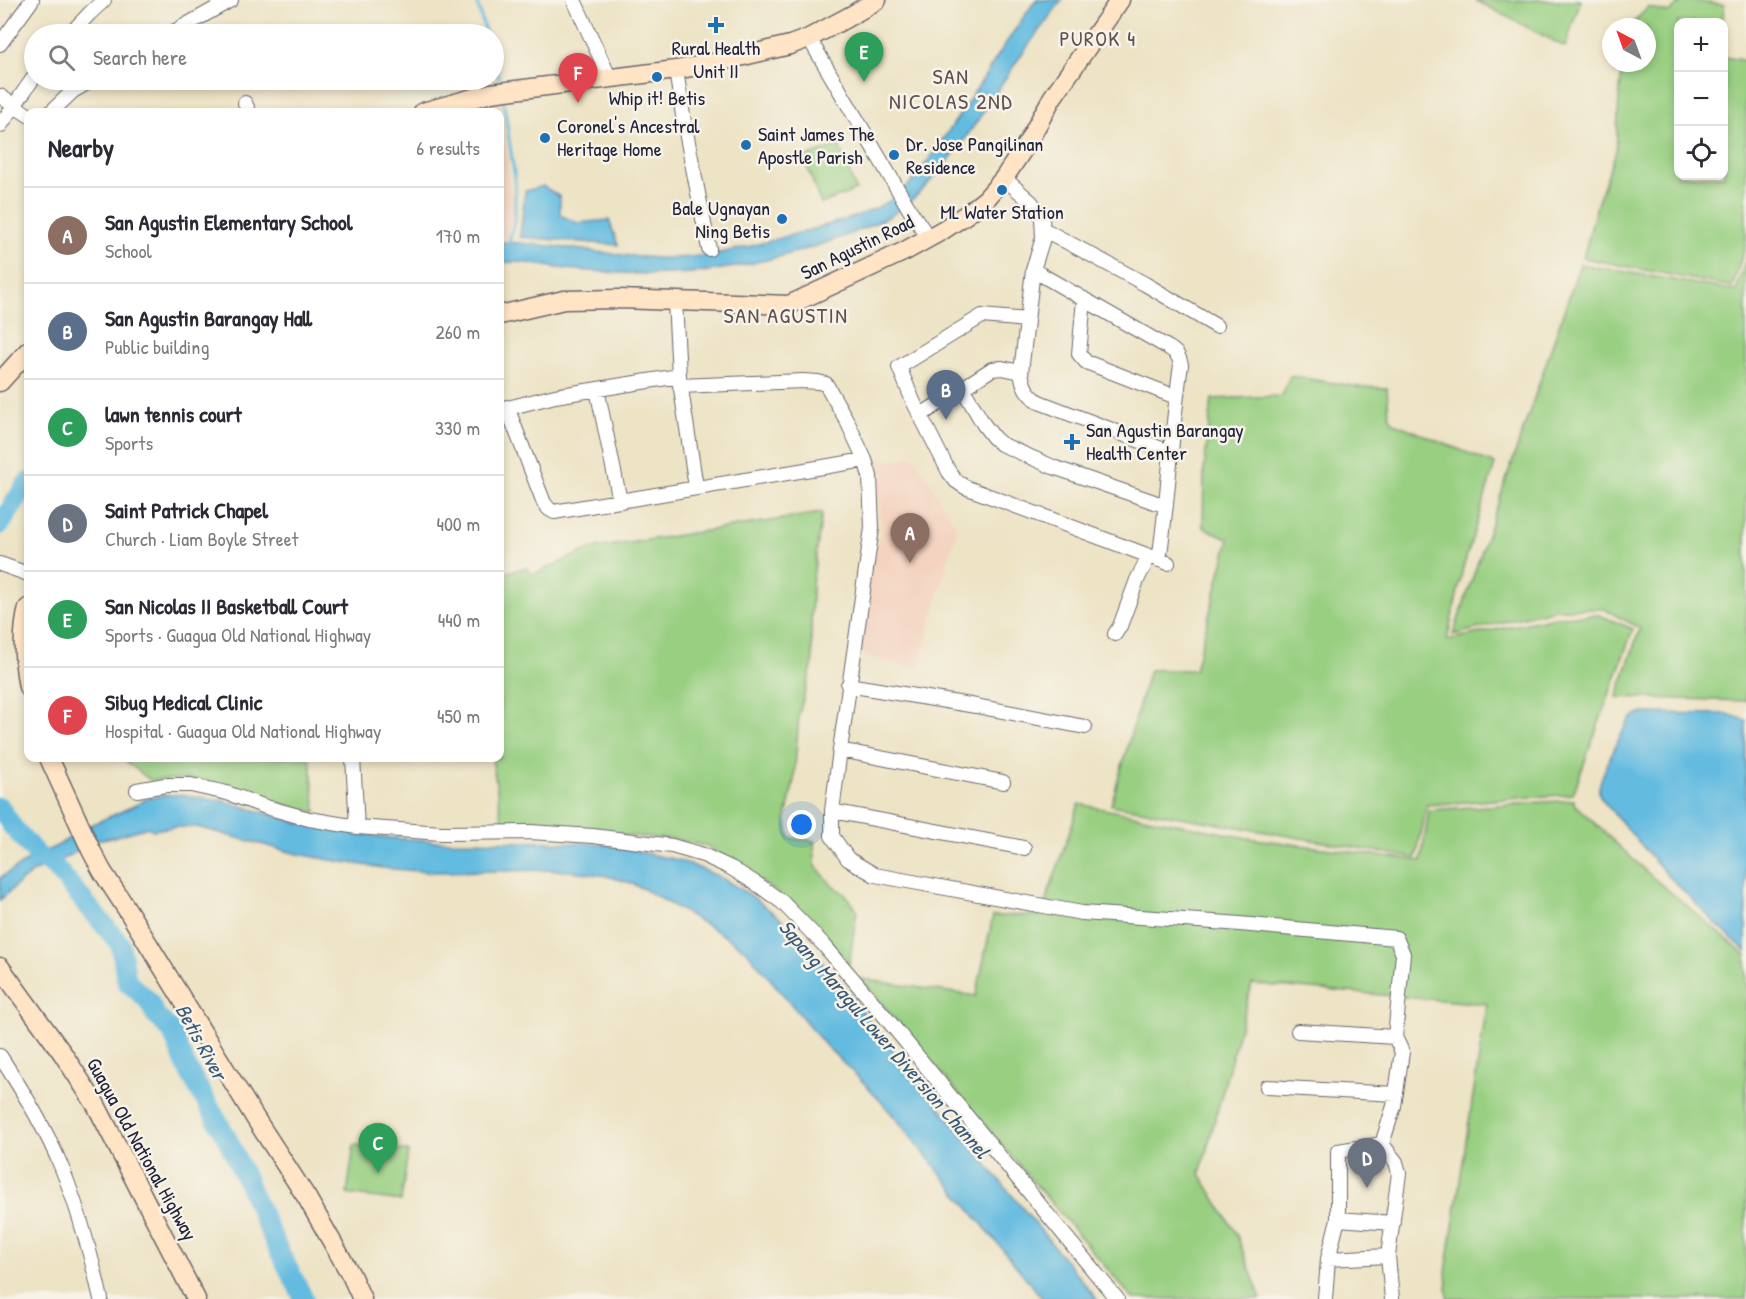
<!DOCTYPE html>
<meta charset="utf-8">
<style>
body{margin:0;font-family:"Patrick Hand",sans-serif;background:#f7f7f7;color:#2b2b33}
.controls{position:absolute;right:18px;top:18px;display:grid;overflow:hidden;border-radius:12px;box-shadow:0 3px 9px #0003}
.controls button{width:54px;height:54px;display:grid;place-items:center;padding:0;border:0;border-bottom:2px solid #e1e1e2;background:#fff;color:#2b2b33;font:30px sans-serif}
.compass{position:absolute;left:1602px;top:18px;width:54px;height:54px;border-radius:50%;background:#fff;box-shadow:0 3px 9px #0003;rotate:319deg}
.you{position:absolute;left:802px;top:825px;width:21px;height:21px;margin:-15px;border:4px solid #fff;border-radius:50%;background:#1a73e8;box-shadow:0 0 0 9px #1a73e833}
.badge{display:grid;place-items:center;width:39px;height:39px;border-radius:50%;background:#b45309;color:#fff;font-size:20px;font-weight:700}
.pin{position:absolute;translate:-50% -50px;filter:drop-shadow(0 2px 3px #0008)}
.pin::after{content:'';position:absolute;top:32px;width:21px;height:18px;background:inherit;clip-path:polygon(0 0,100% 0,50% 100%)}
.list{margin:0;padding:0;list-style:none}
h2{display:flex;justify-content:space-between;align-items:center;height:78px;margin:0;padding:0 24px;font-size:26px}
h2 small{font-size:20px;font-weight:400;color:#7c7c81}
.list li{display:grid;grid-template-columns:39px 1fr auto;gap:18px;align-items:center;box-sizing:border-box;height:96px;padding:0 24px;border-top:2px solid #e1e1e2}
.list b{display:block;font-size:22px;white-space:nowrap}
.list p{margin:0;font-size:20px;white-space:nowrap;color:#7c7c81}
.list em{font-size:20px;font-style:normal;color:#7c7c81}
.icon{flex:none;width:33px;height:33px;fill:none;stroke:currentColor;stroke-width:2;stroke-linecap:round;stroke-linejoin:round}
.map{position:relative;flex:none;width:1746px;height:1299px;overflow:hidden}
.search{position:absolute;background:#fff;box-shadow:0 3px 9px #0003;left:24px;top:24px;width:480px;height:66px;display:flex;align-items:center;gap:15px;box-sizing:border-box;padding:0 21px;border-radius:33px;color:#7c7c81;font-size:22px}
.panel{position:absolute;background:#fff;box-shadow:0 3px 9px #0003;left:24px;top:108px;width:480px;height:654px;border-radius:12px}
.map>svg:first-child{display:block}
</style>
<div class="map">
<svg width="1746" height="1299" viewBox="0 0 1746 1299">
<rect width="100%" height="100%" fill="#f7f3e8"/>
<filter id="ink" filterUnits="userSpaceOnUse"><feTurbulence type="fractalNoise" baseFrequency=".0167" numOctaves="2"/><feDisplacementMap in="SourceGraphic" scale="12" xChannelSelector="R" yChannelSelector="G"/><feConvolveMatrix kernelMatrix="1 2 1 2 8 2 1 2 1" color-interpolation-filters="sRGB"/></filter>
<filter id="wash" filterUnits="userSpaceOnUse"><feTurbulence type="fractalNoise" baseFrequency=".008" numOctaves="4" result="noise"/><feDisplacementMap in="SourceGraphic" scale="24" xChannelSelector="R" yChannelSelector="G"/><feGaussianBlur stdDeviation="1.35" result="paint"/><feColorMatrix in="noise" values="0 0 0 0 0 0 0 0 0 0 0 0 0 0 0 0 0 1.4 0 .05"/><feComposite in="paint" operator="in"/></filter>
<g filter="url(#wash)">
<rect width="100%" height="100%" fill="#ede3c5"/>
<path fill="#f4d3c0" d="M499,99l7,47 8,71 -8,20h-6v-125h-50z
M914,456l43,72 -39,141 -60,-15 11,-54 -5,-2 18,-71 -8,-63z"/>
<path fill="#98cf81" stroke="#5d785e" stroke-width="1.5" d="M1475,0h106l-16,47z
M1683,0l41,5 -1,17h-45v154h46v-119l22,4v183l-14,43 -149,-29 15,-56 18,-51 3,-53 4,-35h24v-36h-15l1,-4 15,-16 21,6z
M839,145l17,45 -35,14 -17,-46z
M1746,260v441l-129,-4 23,-69 -36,-19h-49l-102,26 127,-371 156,27z
M1290,376l69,11 28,1 2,28 5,7 101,41 -32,104 -16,72 109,-23 43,-2 34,14 -60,165 -146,11 -11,53 -305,-53 38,-135h46l34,-131 -26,-12 1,-59 8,-69 70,-3z
M822,513l-10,71 -1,53 2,26 -14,51 -5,66 -8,38 3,20 25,3 1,24 16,19 15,11 11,15 -8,54 -64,-66 -76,-51 -35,-8 -171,-12 -11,-69h8v-184l28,-7 4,8 58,-26z
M122,758h188l6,55 -124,-34 -42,1z
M1574,800v4l77,72 95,79v344h-298l-2,-27 41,-268 -235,-20 -52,190 36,59 25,66h-128l-272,-320 115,17 17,-80 48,-1 38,-111 168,34 174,23 8,-51z
M354,1145l54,6 -7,50 -54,-7z"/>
<path fill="#64bbe0" stroke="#436e8e" stroke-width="1.5" d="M1036,0h26c-17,23 -35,46 -51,70 -29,43 -57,91 -96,127 -9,8 -21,18 -33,23 -59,28 -145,52 -211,54 -34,1 -70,-2 -104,-5 -23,-2 -45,-10 -67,-6v-21c52,1 105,14 157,16 54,2 105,-15 156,-29 31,-9 67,-17 91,-39 16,-16 29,-36 41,-54 32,-45 58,-92 91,-136z
M543,186l17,11v18l17,8 32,-3 9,25 -98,-8 5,-46z
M1642,713l85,1 19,6v231l-32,-29 -51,-52 -59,-68c-3,-4 -6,-8 -5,-13 0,-10 24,-61 31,-69 3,-4 7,-6 12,-7z
M162,795h20l42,6 75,22 81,14 57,4 110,1 56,2 79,17 36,15 31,18 30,23 65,69 26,36 227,277h-54l-151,-185 -27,-30 -39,-38 -80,-96 -31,-20 -71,-41 -13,-6 -24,-7 -26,-4 -28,-2 -124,2 -46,-4 -47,-7 -42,-8 -97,-26h-22l-23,3 -4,-3 -34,10 -19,3 -40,24c-18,0 -41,24 -55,36v-22l37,-23 20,-9 27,-18 54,-24 6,-4z"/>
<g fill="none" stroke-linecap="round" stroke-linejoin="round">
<path stroke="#64bbe0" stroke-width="3" d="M476,0l10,34
M494,59l7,27
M503,98l12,81v39l-7,28"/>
<path stroke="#64bbe0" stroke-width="20" d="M0,525l28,-43
M0,807l12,19 25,29 19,13 64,76 7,38 21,18 7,14 17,18 14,34 41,72 49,107 28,54"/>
</g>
</g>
<g filter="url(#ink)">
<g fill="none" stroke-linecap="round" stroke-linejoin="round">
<g stroke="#69666b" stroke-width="16">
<path id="street" d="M574,0l36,79
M70,34l20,-21 14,-13
M170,34l61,-34
M809,38l102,174 17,25
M0,44l32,-44
M676,70l8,52 25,127
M0,96l28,19
M245,103l4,9
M51,112l22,-21 19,-11
M0,126l34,-49
M1004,178l27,24 11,15 1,21 -10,32 -12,102c2,14 6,22 18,30l133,51
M1043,229l102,55 71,42
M1033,270l136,78c8,5 10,8 12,17 -10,65 -12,130 -22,195
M1084,299l-5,55 7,8 90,35
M675,301l4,75 17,111
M1027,320l-45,-4 -83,51 14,34 36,71 7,9 9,6 203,76
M680,386l123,-5 15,1 8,2 21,37 18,39 5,16 2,52 -32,222 -8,61v25l16,23 27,16 207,38 146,10 168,15 7,16 -8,83 7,15 -8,54 -12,38
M597,389l23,112
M963,389l21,36 10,13 7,6 52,23 113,39
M507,407l37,96 5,6 5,3 311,-52
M500,410l55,-14 124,-20
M921,415l71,-46 10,-1 19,4
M0,564l28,10
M1115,634l5,-8 17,-46 12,-24
M848,685l128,21 109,21
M840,750l163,32
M353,758l4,69
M137,790l28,-5h26l36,8 39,14 43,12 48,8 85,6 88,-1 63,4 79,10 31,9 28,13 26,16 25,18 41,42 59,69 235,286
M832,811l192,37
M1298,1031l97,6
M0,1056c23,35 45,71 61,110 17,41 30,89 40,133
M1267,1087l129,7
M1382,1144l14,18 3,11 -11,83 4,43
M1338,1219l55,4
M1328,1259l60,-3
M1325,1299l3,-40 10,-40v-68l44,-7"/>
</g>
<g stroke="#69666b" stroke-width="21">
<path id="secondary" d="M423,112l68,-19 185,-23 42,-8 72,-17 19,-7 43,-23 25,-15
M500,315l64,-15 55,-1 170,6 116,-54 38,-21 24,-16 19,-15 18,-21 24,-36 24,-44 68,-98
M0,382l28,-31
M28,608c-7,26 -5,52 0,79
M49,758l42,92 11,21 26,40 129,210 50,77 44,77 11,24
M0,967l63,87 33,51 100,194"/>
</g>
<use href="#street" stroke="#fff" stroke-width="14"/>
<use href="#secondary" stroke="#ffe4c6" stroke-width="18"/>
</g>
</g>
<g fill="#1f6fb2" stroke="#f7f3e8" stroke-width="2">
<path d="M713 16h6v6h6v6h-6v6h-6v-6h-6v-6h6z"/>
<circle cx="657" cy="77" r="6"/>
<circle cx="545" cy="138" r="6"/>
<circle cx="746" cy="145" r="6"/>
<circle cx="894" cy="155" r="6"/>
<circle cx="1002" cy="190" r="6"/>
<circle cx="782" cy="219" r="6"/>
<path d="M1069 433h6v6h6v6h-6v6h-6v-6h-6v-6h6z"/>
</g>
<g text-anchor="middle" stroke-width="5" stroke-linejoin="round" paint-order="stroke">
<g font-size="20" fill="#22223b" stroke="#f7f3e8" text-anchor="start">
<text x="716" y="55" text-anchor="middle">Rural Health<tspan x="716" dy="23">Unit II</tspan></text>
<text x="657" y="105" text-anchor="middle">Whip it! Betis</text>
<text x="557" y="133">Coronel's Ancestral<tspan x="557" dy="23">Heritage Home</tspan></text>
<text x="758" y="141">Saint James The<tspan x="758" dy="23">Apostle Parish</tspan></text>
<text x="906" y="151">Dr. Jose Pangilinan<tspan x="906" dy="23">Residence</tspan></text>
<text x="770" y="215" text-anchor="end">Bale Ugnayan<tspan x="770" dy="23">Ning Betis</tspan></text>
<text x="1002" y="219" text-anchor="middle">ML Water Station</text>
<text x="1086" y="437">San Agustin Barangay<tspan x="1086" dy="23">Health Center</tspan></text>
</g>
<g font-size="20" fill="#22223b" stroke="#f7f3e8">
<text transform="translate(857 247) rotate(-26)" y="7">San Agustin Road</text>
<text transform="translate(142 1149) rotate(61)" y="7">Guagua Old National Highway</text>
</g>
<g font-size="21" letter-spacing="1.5" fill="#625050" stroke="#f7f3e8">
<text x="1098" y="46">PUROK 4</text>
</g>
<g font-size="21" font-style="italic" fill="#395875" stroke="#f7f3e8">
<text transform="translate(884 1039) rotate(49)" y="7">Sapang Maragul Lower Diversion Channel</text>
<text transform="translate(201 1042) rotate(61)" y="7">Betis River</text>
</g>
<g font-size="22" letter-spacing="1.5" fill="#625050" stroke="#f7f3e8">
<text x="951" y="84">SAN<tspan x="951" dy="25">NICOLAS 2ND</tspan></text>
<text x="786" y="323">SAN AGUSTIN</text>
</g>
</g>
</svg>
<div class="controls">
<button>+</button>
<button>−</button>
<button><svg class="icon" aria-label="locate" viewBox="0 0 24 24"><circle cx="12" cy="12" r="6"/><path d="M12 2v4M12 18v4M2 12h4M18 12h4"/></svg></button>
</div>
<svg class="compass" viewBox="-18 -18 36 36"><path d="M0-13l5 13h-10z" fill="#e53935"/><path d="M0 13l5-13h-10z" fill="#7c7c81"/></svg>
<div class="you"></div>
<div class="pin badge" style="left:910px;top:563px;background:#8d6e63">A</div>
<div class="pin badge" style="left:946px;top:420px;background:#5c6f8a">B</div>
<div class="pin badge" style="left:378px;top:1173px;background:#2e9e5b">C</div>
<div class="pin badge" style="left:1367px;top:1188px;background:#6b7280">D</div>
<div class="pin badge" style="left:864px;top:82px;background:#2e9e5b">E</div>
<div class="pin badge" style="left:578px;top:103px;background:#e0444e">F</div>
<div class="search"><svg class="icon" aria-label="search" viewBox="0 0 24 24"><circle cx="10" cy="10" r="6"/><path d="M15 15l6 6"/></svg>Search here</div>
<section class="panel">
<h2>Nearby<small>6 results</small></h2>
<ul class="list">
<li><span class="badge" style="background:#8d6e63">A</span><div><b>San Agustin Elementary School</b><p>School</p></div><em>170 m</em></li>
<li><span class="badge" style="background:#5c6f8a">B</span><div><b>San Agustin Barangay Hall</b><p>Public building</p></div><em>260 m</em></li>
<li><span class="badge" style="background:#2e9e5b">C</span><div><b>lawn tennis court</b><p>Sports</p></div><em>330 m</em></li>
<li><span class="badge" style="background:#6b7280">D</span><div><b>Saint Patrick Chapel</b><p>Church · Liam Boyle Street</p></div><em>400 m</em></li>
<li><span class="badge" style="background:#2e9e5b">E</span><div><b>San Nicolas II Basketball Court</b><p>Sports · Guagua Old National Highway</p></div><em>440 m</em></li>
<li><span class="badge" style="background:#e0444e">F</span><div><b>Sibug Medical Clinic</b><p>Hospital · Guagua Old National Highway</p></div><em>450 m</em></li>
</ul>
</section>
</div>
